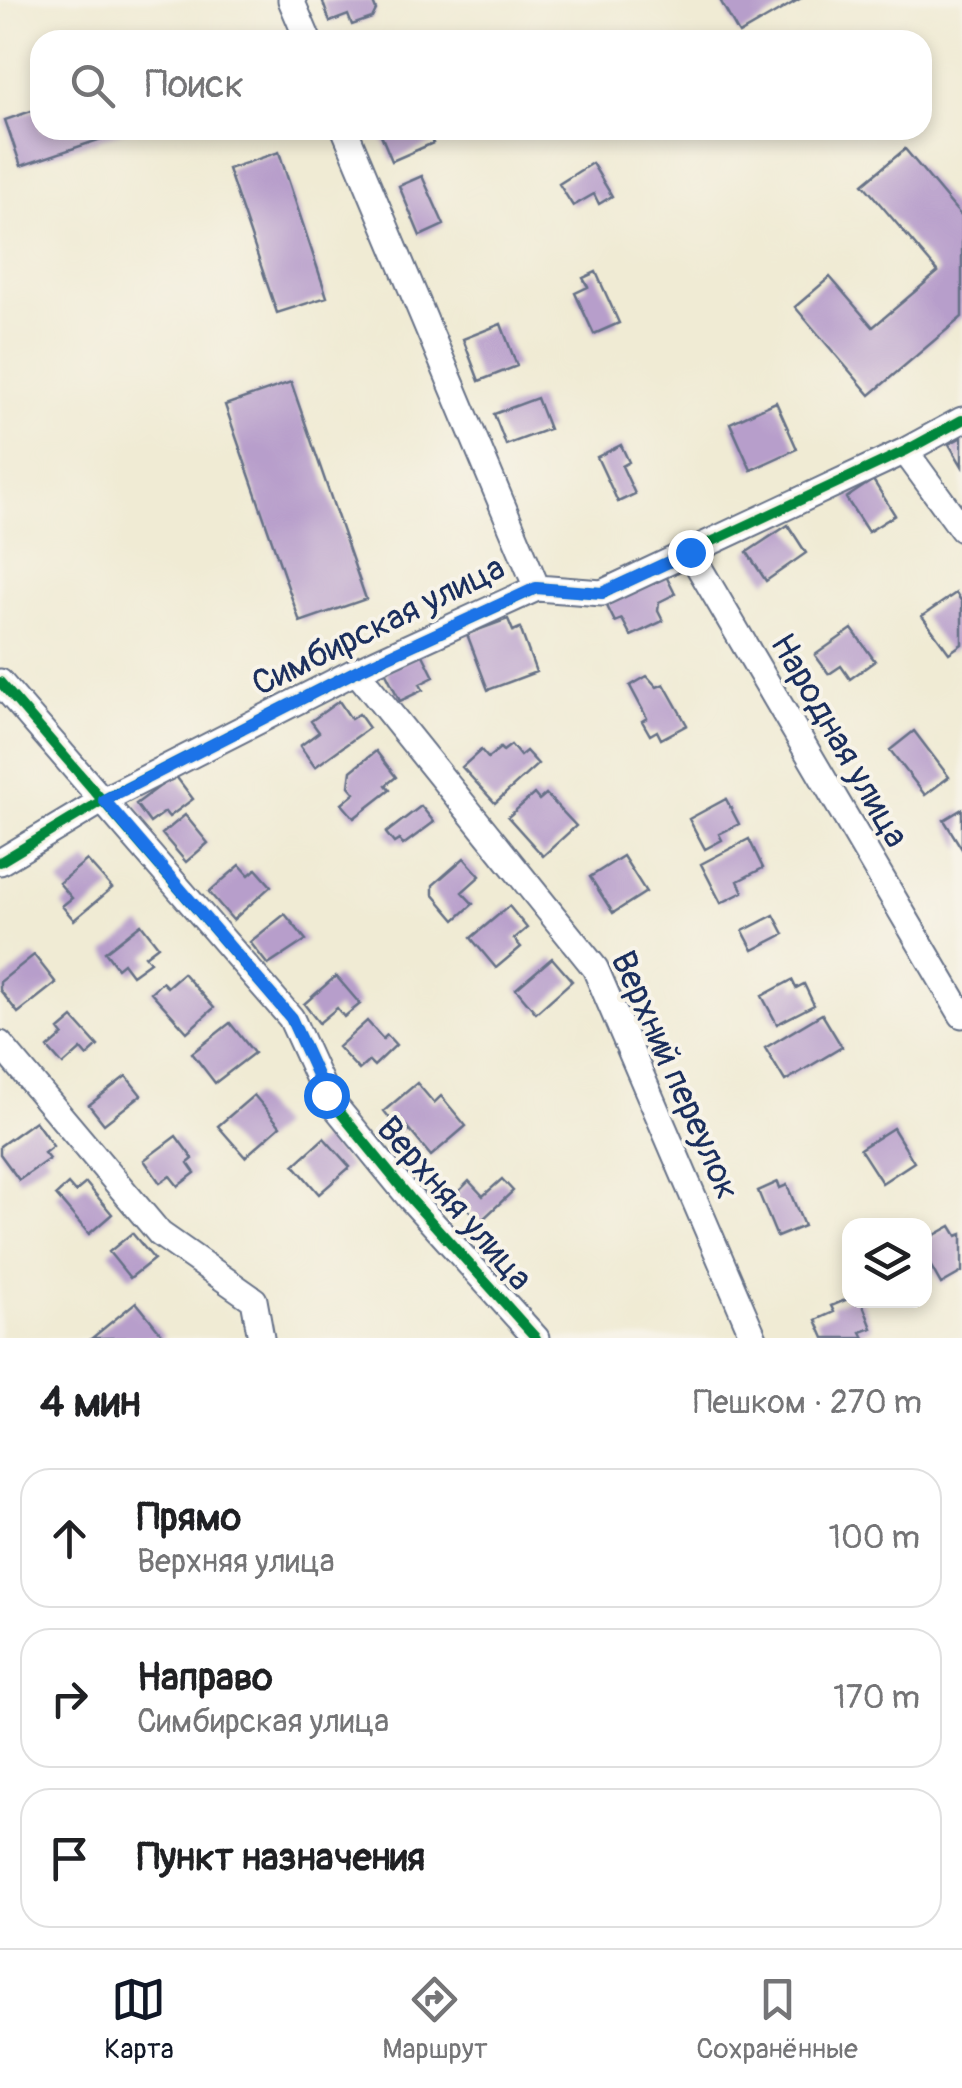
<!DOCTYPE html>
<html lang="ru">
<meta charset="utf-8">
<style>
body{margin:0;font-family:Pangolin,sans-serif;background:#f6f6f6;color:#202124}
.controls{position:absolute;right:30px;bottom:30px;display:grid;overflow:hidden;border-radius:20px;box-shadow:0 5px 15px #0003}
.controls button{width:90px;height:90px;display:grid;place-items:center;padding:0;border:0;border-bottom:2px solid #e0e0e0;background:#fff;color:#202124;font:50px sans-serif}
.stop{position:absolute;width:30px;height:30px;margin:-22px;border:8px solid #1a73e8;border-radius:50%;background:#fff}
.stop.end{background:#1a73e8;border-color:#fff;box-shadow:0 2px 10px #0008}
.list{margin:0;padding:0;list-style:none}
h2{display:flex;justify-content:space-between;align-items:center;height:130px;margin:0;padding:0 40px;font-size:42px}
h2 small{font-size:32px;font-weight:400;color:#757577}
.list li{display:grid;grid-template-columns:65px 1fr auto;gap:30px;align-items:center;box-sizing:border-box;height:140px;margin:0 20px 20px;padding:0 20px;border:2px solid #e0e0e0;border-radius:30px}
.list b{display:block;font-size:38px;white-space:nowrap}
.list p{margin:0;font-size:32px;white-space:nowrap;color:#757577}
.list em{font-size:32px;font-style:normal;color:#757577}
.icon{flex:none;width:55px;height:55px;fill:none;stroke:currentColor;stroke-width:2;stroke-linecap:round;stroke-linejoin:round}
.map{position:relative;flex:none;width:962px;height:1338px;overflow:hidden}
.search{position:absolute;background:#fff;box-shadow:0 5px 15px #0003;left:30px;right:30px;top:30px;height:110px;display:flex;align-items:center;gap:25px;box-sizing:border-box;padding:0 35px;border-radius:30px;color:#757577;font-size:38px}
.sheet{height:610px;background:#fff}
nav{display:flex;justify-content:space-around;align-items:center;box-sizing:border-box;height:140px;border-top:2px solid #e0e0e0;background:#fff;font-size:28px;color:#757577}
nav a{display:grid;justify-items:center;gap:5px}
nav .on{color:#111827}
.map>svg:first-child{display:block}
</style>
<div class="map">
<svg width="962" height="1338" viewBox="0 0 962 1338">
<rect width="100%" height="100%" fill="#f7f3e8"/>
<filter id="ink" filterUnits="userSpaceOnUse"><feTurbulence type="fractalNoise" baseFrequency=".01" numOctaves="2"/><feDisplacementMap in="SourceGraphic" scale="20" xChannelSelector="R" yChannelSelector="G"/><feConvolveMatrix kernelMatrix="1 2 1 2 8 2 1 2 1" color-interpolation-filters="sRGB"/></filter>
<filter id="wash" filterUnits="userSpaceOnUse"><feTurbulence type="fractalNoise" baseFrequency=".0048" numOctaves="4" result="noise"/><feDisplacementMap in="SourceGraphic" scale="40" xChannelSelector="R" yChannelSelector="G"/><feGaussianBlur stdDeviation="2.25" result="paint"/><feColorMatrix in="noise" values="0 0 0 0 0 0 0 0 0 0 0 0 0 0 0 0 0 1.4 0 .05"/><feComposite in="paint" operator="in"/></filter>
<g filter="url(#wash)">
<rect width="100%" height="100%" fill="#f0ebd4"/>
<g id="blocks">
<path fill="#b79ecb" d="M322,0h50l4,10 -4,8 -20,7 -4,-10 -18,7z
M720,0h78l-59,34z
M40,108v22l85,1 -104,35 -16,-46z
M379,130h48l6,13 -41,18z
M905,149l57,68v100l-92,78 -75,-88 35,-30 43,50 65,-55 -75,-88z
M279,152l48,145 -50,16 -49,-144z
M592,163l20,33 -13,8 -5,-10 -21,12 -14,-22z
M422,176l22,49 -24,11 -21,-50z
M596,272l23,51 -25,11 -19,-41 13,-6 -5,-9z
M501,324l16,42 -38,15 -16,-42z
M291,382l75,217 -66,23 -75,-217z
M537,398l12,31 -43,16 -12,-31z
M776,402l21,47 -46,21 -21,-47z
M962,437v29l-13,-22z
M621,445l8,17 -7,4 13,28 -17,8 -21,-45z
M873,480l22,35 -27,17 -22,-34z
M788,525l18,28 -40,28 -19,-29z
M666,576l9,18 -16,8 -1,9 5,10 -32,15 -9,-17 -7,3 -9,-18z
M956,593l6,9v42l-13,9 -27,-37z
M508,619l5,12 7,-3 16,44 -48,18 -21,-56z
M852,629l23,32 -25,18 -9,-13 -12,8 -14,-19z
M422,653l12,24 -14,7 3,6 -23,11 -15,-30z
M647,676l10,11 7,-3 23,41 -26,14 -4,-8 -7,4 -8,-14 5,-3 -17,-32z
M339,701l12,18 8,-5 10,14 -54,39 -15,-21 19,-14 -8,-11z
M914,731l35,46 -24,18 -35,-45z
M511,745l9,11 6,-5 12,13 -43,39 -33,-36 19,-17 7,8 12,-10 3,3z
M376,751l20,26 -10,8 4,5 -36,28 -12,-14 13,-11 -6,-7 2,-15z
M175,775l18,24 -24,18 -4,-5 -15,11 -14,-19z
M534,794l5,6 7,-6 30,32 -33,30 -35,-39z
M726,799l13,25 -20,10 3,6 -17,9 -16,-30z
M421,806l13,16 -31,23 -4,-5 -5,3 -8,-10z
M962,809v40l-18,-29z
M185,815l23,28 -22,19 -24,-28z
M749,839l14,29 -25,13 5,11 -22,11 -20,-39z
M623,856l23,36 -33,21 -23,-36z
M464,858l16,18 -18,16 11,12 -18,16 -22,-26v-9z
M87,860l25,28 -38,32 -12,-14 10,-8 -13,-15z
M240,865l9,10 7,-6 15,17 -38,34 -24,-28z
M509,906l18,22 -13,11 7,8 -25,21 -25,-30z
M285,914l21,26 -38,25 -18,-23z
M774,915l10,19 -31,16 -10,-19z
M141,924l17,22 -13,10 5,6 -18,13 -9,-12 -6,5 -12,-16z
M34,955l22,28 -38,30 -18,-23v-8z
M552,958l20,23 -36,32 -20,-24z
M183,973l31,35 -27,24 -36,-40 11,-10 5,5z
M336,976l24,28 -16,13 -7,-9 -18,15 -15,-19z
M792,980l4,8 8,-4 10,21 -37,19 -15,-28z
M822,1014l20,33 -57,34 -20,-33z
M73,1018l25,28 -11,10 -6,-7 -18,16 -15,-17 15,-13 -4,-5z
M367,1021l16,18 4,-4 9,10 -22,21 -5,-5 -10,9 -21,-23z
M230,1023l24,30 -39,30 -23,-30z
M126,1076l15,19 -37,29 -15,-19z
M417,1083l17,20 7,-7 25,30 -35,30 -25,-30 -6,5 -16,-20z
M254,1095l26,31 -35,31 -27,-31z
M35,1121l18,25 -9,7 5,6 -30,21 -19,-26v-8z
M893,1128l21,34 -32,21 -22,-34z
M176,1136l17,23 -5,4 7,10 -17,13 -8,-10 -10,7 -16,-23z
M324,1138l26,29 -31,27 -25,-29z
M502,1179l11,12 -33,31 -25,-27 14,-14 14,15z
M778,1182l2,6 7,-3 17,41 -27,11 -19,-46z
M86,1183l26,31 -23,20 -33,-39 12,-11 7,8z
M951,1226l6,10 5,-2v38l-21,12 -17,-30v-13z
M132,1233l22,26 -24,19 -21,-26z
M850,1298l11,2 11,28 -11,4 3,6h-40l-8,-18 18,-8 -3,-6z
M136,1302l29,36h-73z"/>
</g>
</g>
<g filter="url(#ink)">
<use href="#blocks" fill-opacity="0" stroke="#667187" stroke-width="2.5"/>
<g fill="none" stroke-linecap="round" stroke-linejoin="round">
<g stroke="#667187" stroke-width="29">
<path id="street" d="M291,0l17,40
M345,130l192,458
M905,451l57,78
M690,552l272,463
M356,671l239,297 159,370
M0,682l291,336 35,77 84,103 126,140
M0,862l103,-62 253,-129 181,-83 65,5 303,-142 57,-31
M0,1044l160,190 94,66 7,38"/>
</g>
<use href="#street" stroke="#fff" stroke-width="25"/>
<g stroke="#f7f3e8" stroke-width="16">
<path id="cycleway" d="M0,682l291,336 35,77 84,103 126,140
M0,862l103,-62 253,-129 181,-83 65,5 303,-142 57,-31"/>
</g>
<use href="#cycleway" stroke="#00873e" stroke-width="10"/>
</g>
</g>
<g fill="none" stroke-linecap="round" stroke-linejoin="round" filter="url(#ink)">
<path stroke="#1a73e8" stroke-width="12" d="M326,1095l-35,-77 -187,-218 252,-129 180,-83 66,5 88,-41"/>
</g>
<g text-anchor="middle" stroke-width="8" stroke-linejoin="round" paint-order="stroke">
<g font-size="35" fill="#1b2f5e" stroke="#f7f3e8">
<text transform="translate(378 625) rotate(-26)" y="12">Симбирская улица</text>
<text transform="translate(840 740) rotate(60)" y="12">Народная улица</text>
<text transform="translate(676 1075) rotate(66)" y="12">Верхний переулок</text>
<text transform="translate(455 1203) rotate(49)" y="12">Верхняя улица</text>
</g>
</g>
</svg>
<div class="controls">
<button><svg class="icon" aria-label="layers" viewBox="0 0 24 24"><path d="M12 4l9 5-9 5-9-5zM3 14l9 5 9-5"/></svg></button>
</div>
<div class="stop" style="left:326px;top:1095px"></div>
<div class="stop end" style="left:690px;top:552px"></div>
<div class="search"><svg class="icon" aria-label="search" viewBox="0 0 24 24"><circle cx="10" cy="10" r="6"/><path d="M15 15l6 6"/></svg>Поиск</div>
</div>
<section class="sheet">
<h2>4 мин<small>Пешком · 270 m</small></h2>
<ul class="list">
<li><svg class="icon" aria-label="ahead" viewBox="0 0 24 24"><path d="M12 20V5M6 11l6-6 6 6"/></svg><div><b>Прямо</b><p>Верхняя улица</p></div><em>100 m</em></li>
<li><svg class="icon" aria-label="right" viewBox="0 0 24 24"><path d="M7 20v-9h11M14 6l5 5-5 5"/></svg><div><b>Направо</b><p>Симбирская улица</p></div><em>170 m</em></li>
<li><svg class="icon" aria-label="arrive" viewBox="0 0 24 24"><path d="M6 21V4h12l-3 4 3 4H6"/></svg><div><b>Пункт назначения</b></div></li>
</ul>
</section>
<nav>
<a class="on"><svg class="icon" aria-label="map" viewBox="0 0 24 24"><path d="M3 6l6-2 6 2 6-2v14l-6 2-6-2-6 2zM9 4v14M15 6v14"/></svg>Карта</a>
<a><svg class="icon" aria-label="directions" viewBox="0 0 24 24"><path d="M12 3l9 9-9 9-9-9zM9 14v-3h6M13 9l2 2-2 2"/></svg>Маршрут</a>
<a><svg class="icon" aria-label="saved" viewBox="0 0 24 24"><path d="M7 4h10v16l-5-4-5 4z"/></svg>Сохранённые</a>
</nav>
